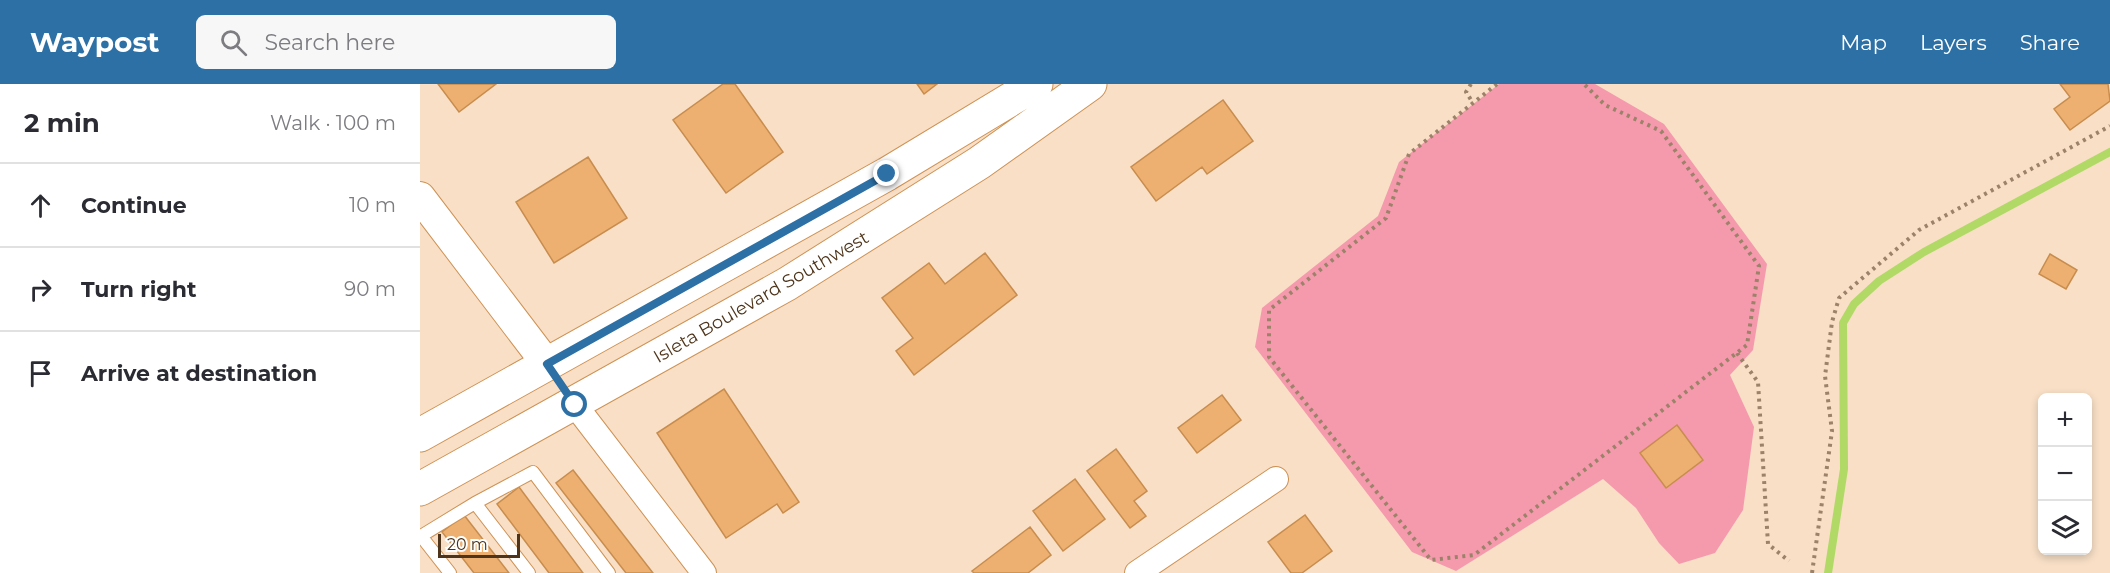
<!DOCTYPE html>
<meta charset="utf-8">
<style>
body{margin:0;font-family:Montserrat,sans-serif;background:#f7f7f7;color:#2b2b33}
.controls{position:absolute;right:18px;bottom:18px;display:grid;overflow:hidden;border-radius:9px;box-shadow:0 3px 9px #0003}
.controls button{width:54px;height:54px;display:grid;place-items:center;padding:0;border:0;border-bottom:2px solid #e1e1e2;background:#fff;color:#2b2b33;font:30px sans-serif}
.scale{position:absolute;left:18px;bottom:15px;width:82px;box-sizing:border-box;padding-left:6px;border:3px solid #4d341a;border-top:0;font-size:16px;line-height:21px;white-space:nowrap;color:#4d341a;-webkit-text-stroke:4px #fff;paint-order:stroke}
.stop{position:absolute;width:18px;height:18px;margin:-14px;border:4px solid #2c70a5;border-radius:50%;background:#fff}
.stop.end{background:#2c70a5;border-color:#fff;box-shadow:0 2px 6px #0008}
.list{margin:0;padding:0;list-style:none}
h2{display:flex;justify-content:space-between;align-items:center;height:78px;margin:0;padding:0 24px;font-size:26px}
h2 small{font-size:20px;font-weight:400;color:#7c7c81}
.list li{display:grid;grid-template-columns:39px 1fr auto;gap:18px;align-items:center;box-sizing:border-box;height:84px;padding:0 24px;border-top:2px solid #e1e1e2}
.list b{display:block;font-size:22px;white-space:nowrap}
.list em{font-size:20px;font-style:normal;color:#7c7c81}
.icon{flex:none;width:33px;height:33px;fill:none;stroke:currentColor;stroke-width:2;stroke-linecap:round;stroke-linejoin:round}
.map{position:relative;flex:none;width:1690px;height:489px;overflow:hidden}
header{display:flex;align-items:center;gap:36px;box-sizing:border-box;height:84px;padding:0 30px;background:#2c70a5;color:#fff}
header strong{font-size:28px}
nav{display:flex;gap:33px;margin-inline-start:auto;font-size:21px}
.search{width:420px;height:54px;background:#f7f7f7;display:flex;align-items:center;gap:15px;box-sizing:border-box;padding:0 21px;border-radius:9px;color:#7c7c81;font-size:22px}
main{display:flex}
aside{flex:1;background:#fff}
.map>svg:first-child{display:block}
</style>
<header>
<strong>Waypost</strong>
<div class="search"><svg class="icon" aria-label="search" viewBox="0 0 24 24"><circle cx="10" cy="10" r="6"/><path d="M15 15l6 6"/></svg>Search here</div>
<nav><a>Map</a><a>Layers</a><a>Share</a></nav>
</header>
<main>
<aside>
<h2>2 min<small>Walk · 100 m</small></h2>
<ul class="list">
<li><svg class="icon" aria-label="ahead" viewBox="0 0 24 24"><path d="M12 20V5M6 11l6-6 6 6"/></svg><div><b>Continue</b></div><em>10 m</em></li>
<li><svg class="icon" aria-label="right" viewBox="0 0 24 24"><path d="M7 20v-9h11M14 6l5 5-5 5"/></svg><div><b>Turn right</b></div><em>90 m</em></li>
<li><svg class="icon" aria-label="arrive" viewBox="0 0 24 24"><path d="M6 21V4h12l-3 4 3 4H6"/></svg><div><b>Arrive at destination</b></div></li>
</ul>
</aside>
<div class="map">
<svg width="1690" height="489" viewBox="0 0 1690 489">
<rect width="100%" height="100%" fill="#f8dfc6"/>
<path fill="#f599ad" d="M1079,0h96l69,40 103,140 -14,86 -23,25 24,52 -11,83 -28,43 -36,11 -20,-21 -23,-35 -33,-29 -147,92 -44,-19 -157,-205 7,-39 116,-92 21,-54z"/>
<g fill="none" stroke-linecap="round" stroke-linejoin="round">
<path stroke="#b0d966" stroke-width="8" d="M1408,489l16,-104 -1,-146 11,-19 25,-23 45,-29 186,-100"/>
</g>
<path fill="#edb071" stroke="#c88d4e" stroke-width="1.5" d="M18,0h58l-37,28z
M303,0h12l48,68 -57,41 -53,-73z
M497,0h20l-13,10z
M1640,0h48l2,17 -40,29 -16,-21 16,-12z
M803,16l30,41 -46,33 -5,-7 -46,34 -25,-34z
M168,73l39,61 -73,45 -38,-61z
M565,169l32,42 -103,80 -18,-24 17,-13 -31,-40 47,-35 16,21z
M1630,170l27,16 -11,19 -27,-15z
M304,305l75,113 -16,11 -6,-9 -51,34 -69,-105z
M802,311l19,25 -44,33 -19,-25z
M1257,341l26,35 -37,28 -26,-35z
M696,365l31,42 -13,10 12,15 -16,12 -43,-57z
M153,386l80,103h-27l-70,-90z
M655,395l30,40 -42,32 -30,-40z
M99,403l64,86h-34l-52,-69z
M44,431l45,58h-35l-32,-41z
M885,431l27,36 -30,22h-11l-23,-31z
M610,443l21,28 -23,18h-54l-2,-2z"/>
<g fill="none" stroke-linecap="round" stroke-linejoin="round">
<g stroke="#ce9254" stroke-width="14">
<path id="service" d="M55,419l54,70
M30,489l-29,-37 54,-33 58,-31 76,101"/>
</g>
<g stroke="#ce9254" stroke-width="26">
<path id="minor" d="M155,321l129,168
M717,489l139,-94"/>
</g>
<g stroke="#ce9254" stroke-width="32">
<path id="tertiary" d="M0,113l127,167"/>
</g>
<g stroke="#ce9254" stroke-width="35">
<path id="secondary" d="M0,351l467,-261 149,-90
M0,405l367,-205 192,-121 111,-79"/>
</g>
<path stroke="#9b8269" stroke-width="4" stroke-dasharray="3 4.5" stroke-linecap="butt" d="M1051,0l-5,8 7,11
M1077,0l-88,70 -23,64 -117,92v47l162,203 43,-5 273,-210 12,-79 -98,-135 -56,-26 -21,-21
M1317,269l21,29 10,162 21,17
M1392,489l20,-142 -7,-55 7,-54 7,-24 80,-68 191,-104"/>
<use href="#service" stroke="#fff" stroke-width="12"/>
<use href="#minor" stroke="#fff" stroke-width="24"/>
<use href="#tertiary" stroke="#fff" stroke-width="30"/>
<use href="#secondary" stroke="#fff" stroke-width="33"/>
</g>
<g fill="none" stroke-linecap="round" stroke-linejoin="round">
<path stroke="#2c70a5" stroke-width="8" d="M155,321l-28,-41 340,-190"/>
</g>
<g text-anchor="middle" stroke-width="5" stroke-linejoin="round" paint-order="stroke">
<g font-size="18" fill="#4d341a" stroke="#fff">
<text transform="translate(341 213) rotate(-30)" y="6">Isleta Boulevard Southwest</text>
</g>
</g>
</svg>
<div class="controls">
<button>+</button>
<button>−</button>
<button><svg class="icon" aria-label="layers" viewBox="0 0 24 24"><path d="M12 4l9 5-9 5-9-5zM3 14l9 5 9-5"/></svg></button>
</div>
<div class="scale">20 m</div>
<div class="stop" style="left:155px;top:321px"></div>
<div class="stop end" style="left:467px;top:90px"></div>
</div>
</main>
